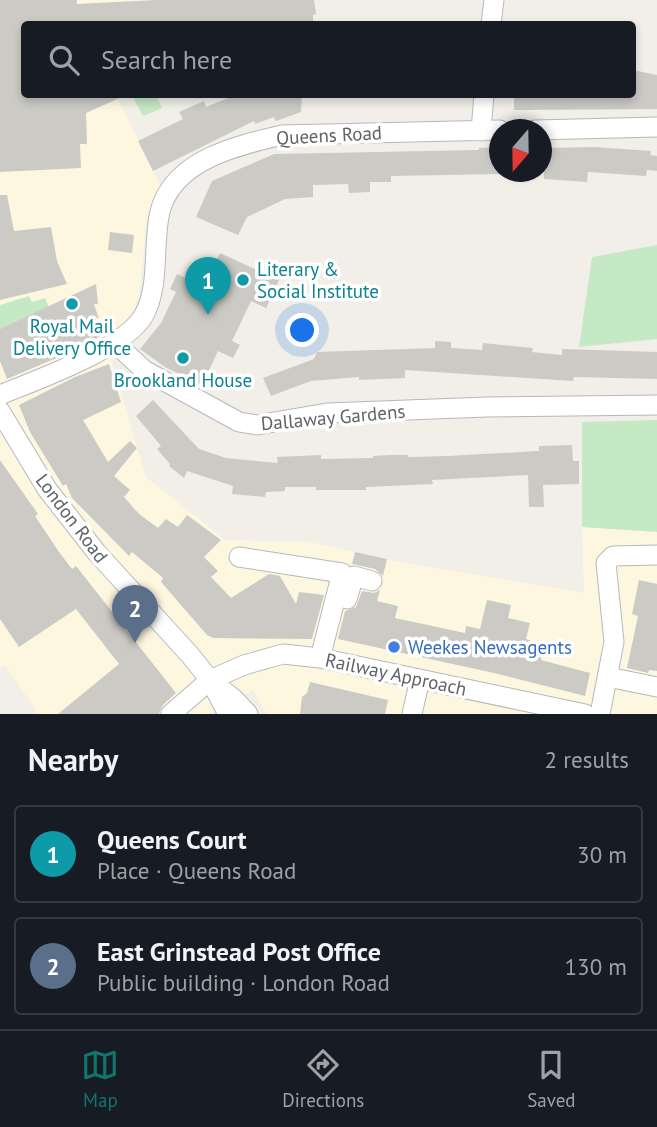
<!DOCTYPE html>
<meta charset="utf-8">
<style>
body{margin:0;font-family:"PT Sans",sans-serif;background:#242831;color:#f1f3f6}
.compass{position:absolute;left:489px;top:119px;width:63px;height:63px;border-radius:50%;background:#171b24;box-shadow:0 4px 10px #0003;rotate:200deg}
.you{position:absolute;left:303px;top:331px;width:24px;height:24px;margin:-18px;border:5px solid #fff;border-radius:50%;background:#1a73e8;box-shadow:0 0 0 10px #1a73e833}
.badge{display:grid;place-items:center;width:46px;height:46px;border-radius:50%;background:#0f766e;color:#fff;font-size:23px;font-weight:700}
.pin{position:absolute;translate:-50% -58px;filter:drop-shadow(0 2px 4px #0008)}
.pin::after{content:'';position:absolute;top:37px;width:24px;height:21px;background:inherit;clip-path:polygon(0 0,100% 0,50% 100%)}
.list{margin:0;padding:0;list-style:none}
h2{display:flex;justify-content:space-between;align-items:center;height:91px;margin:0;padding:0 28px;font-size:30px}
h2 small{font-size:23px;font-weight:400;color:#9ea1a6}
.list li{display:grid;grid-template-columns:46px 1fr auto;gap:21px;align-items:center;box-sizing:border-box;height:98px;margin:0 14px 14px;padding:0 14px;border:2px solid #363941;border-radius:7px}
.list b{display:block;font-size:26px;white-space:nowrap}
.list p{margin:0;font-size:23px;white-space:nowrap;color:#9ea1a6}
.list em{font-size:23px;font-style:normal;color:#9ea1a6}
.icon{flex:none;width:38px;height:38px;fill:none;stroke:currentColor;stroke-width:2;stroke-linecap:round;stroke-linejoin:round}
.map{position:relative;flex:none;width:657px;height:714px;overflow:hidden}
.search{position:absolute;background:#171b24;box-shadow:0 4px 10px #0003;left:21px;right:21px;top:21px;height:77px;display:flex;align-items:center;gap:18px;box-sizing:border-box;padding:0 24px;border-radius:7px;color:#9ea1a6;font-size:26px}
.sheet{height:315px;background:#171b24}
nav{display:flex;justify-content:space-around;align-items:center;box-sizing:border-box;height:98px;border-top:2px solid #363941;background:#171b24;font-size:19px;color:#9ea1a6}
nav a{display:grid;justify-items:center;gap:4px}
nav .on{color:#0f766e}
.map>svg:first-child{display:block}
</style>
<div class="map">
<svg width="657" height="714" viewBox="0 0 657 714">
<rect width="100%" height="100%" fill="#f1efe8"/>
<path fill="#fef7e0" d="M0,0h157l-80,4 2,20h-55v70l62,19 32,-14 42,86 -13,32 -8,81 -7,14 -10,12 -18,13 42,140 79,63 85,2 99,22 175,29 -2,-66 75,5v182h-390l-14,-24 -44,24h-170l-34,-49 -5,2z"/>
<path fill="#c5e8c5" d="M132,95h28l-3,2 5,11 -19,8z
M657,245v94l-78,8 13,-90z
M29,296l3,6 13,-4 4,9 -49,22v-24z
M657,420v112l-75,-5v-105z"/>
<path fill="#cccac5" d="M0,0h77v4l80,-4h157l2,14 -3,1v9h-289v70h104l-42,19 1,31h-7l1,24 -81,4z
M633,70l24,5v34l-143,1v-16h119z
M238,94h64l-1,18 -25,9 -2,-4 -19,7 -1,-3 -101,50 -15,-30 45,-22 -4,-7 25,-11 2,6z
M500,147v27l-109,2v6h-21v10l-21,1 -1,-9 -35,1v12l-28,2 -38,18 -9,18 -42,-18 16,-36 62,-27 205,-4v-2z
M595,147l56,4 -1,4 7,1v15l-10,-1 -1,6 -58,-4 -1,10 -43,-3 -1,-31z
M0,195h7l7,36 37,-4 6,34 10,23 -67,16z
M110,232l24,3 -2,18 -24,-3z
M220,253l59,27 -13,28 -15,-7 -19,40 8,4 -7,13 -15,-7 -16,34 -37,-18 -25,-18 21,-26 15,-31 -6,-3 7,-15 27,13z
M96,284l2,20h-4l5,15 -4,-3 6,20 -28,15 -66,28 -7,-18v-32z
M435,341l16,1v6l31,2 1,-7 50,5 -1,4 30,3v-6l95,3v27l-83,-2 -1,4 -168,-11v8l-46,2v-3l-48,4 -40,15 -8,-18 51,-19 3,-7 118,-4z
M109,364l12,38 -38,18 25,42 22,-21 7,7 -23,28 16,14 -6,7 15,17 19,14 8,-9 12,8 9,-12 34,25 -17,17 14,14 -7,6 20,21 38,-24 11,2 16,28 3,-12 25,3 -12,44 -99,-1 -6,-3 -46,-53 2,-4 -31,-26 -3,4 -57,-58 -6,-14 -3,2 -33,-54 -11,-27 56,-28z
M153,400l46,49 27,9 52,5 -1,-6 44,-2v4l52,-1v-2l17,-1h18v2l40,-1 91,-5v-5l33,-1 1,16h6v23l-36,1 1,22h-15l-1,-32 -96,5 1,4 -67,3v3h-50v-3h-31v4l-19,1 -1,5 -33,-3 1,-8 -46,-15 -3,7 -15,-12 1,-2 -13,-15 4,-3 -25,-30z
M0,460l38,54 -3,2 24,36 13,17 4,-3 100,127 -13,12 -4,9h-101l61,-50 -43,-55 -57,38 -19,-28z
M355,552l32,7 -4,17 -8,-7 -23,-5z
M639,580l18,4v87l-8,-1 -1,3 -21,-5 11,-52 -6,-2z
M380,590l-3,11 21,5 -3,12 70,15 1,-7 14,3 7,-29 24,5 -3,13 22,5 -4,16 6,2 -2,7 13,3 -2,9 49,13 -5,23 -91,-23 -156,-34 7,-28 11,-4 6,-16 12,2z
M310,682l78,18 -3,14h-85l2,-17 5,-4z"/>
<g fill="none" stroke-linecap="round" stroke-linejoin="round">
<g stroke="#b5b8bc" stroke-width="21">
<path id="minor" d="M491,24l3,-24
M535,130l122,-3
M481,131l3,-37
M114,342l30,28 95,52 18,3 70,-12 160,-6 170,-2
M0,395c36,-15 125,-46 144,-80 11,-20 11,-46 12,-68 1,-14 1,-29 6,-42 17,-47 78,-60 120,-70l218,-5
M0,411l47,78 50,64 93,102 20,25 18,34
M239,557l103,16 -22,85
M347,599l7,-23 18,5
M608,677l49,10
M216,685l17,13 15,16
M171,714l39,-34 34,-15 39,-11 37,4 265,56
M412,714l8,-35
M600,714l14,-72 -8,-79 7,-7 44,-1"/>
</g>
<use href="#minor" stroke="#fff" stroke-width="19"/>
</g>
<g fill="#0f9aa8" stroke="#fff" stroke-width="2.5">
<circle cx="243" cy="280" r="7"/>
<circle cx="72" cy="304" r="7"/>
<circle cx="183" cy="358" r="7"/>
</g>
<circle fill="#3f7fe0" stroke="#fff" stroke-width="2.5" cx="394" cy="647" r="7"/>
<g text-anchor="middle" stroke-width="7" stroke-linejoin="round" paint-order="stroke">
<g font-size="19" fill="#5f6368" stroke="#fff">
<text transform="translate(329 135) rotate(-3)" y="7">Queens Road</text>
<text transform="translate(333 417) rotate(-5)" y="7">Dallaway Gardens</text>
<text transform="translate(72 518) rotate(53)" y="7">London Road</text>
<text transform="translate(396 674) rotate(12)" y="7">Railway Approach</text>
</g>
<g font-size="19" fill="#0d838f" stroke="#fff">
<text x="257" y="276" text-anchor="start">Literary &amp;<tspan x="257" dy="22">Social Institute</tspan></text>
<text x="72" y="333">Royal Mail<tspan x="72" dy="22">Delivery Office</tspan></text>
<text x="183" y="387">Brookland House</text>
</g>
<g font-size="19" fill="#366cbe" stroke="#fff" text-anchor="start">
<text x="408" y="654">Weekes Newsagents</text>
</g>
</g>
</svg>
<svg class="compass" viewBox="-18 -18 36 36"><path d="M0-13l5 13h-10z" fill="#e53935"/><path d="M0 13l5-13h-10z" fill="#9ea1a6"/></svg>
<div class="you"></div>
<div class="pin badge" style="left:208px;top:315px;background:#0f9aa8">1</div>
<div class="pin badge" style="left:135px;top:643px;background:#5c6f8a">2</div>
<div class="search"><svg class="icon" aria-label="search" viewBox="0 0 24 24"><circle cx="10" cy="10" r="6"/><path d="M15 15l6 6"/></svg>Search here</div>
</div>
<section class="sheet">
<h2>Nearby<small>2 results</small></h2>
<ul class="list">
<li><span class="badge" style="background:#0f9aa8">1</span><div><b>Queens Court</b><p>Place · Queens Road</p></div><em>30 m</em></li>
<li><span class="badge" style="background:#5c6f8a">2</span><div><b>East Grinstead Post Office</b><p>Public building · London Road</p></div><em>130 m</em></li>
</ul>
</section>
<nav>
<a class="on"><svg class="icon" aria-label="map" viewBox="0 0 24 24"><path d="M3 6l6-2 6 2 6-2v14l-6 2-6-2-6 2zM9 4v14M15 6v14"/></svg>Map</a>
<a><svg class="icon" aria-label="directions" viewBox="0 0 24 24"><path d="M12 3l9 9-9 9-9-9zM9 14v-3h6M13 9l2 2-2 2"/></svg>Directions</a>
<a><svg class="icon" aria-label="saved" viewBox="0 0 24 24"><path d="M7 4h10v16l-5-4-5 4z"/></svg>Saved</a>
</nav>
